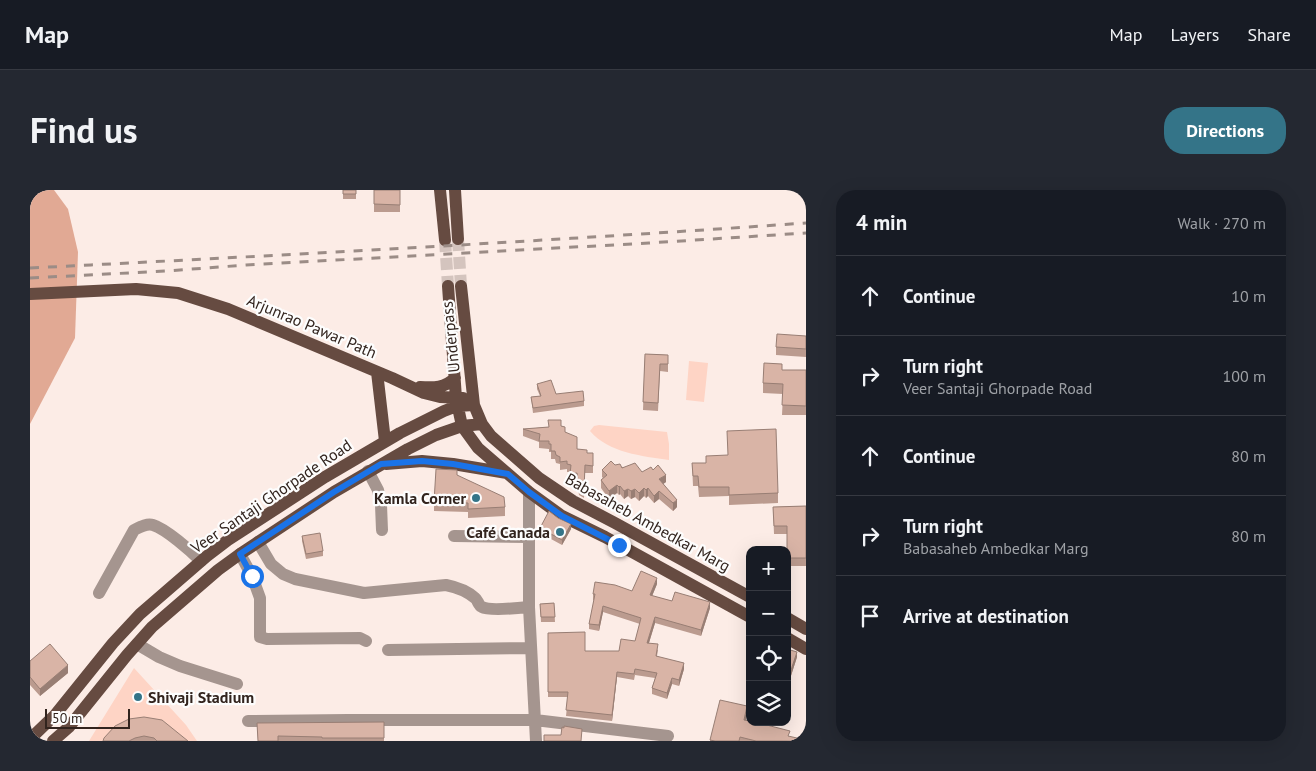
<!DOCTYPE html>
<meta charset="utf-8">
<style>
body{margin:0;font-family:"PT Sans",sans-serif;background:#242831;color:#f1f3f6}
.controls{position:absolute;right:15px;bottom:15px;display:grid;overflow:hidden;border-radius:10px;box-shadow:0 5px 20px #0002}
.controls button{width:45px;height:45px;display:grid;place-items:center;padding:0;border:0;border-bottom:1px solid #363941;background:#171b24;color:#f1f3f6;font:25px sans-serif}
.scale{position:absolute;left:15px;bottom:12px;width:85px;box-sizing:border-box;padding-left:5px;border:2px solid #32241e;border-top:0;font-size:14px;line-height:18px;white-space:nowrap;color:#32241e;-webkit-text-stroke:4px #fdfdfd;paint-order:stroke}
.stop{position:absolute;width:15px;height:15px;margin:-11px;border:4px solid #1a73e8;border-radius:50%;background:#fff}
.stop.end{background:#1a73e8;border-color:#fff;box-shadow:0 1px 5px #0008}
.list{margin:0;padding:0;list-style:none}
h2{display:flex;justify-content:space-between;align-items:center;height:65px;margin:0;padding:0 20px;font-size:21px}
h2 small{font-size:16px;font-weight:400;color:#9ea1a6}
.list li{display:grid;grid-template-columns:32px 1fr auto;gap:15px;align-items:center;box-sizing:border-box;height:80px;padding:0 20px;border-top:1px solid #363941}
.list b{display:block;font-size:19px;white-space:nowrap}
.list p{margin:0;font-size:16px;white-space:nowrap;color:#9ea1a6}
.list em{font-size:16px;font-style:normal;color:#9ea1a6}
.icon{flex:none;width:28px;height:28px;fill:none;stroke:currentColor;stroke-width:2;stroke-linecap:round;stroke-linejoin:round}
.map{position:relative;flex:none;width:776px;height:551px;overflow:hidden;border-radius:20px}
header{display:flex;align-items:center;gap:30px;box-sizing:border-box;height:70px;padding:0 25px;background:#171b24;border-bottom:1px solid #363941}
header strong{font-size:24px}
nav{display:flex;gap:28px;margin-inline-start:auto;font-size:18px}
.intro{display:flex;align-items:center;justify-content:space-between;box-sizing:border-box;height:120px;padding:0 30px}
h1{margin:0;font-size:35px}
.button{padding:12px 22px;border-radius:20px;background:#347488;color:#fff;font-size:18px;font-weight:700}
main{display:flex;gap:30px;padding:0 30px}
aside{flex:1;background:#171b24;border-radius:20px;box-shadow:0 5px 20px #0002}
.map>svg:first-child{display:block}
</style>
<header>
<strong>Map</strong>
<nav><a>Map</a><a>Layers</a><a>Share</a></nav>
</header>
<div class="intro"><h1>Find us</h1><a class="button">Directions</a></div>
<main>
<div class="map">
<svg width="776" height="551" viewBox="0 0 776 551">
<rect width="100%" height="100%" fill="#fcece6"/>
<path fill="#fed4c5" d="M659,171l19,2 -4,39 -18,-2z
M569,235l68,7 2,12v16c-27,-4 -60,-7 -79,-29l4,-5z
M104,478l52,57 11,16h-108z"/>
<path fill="#e1a994" d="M0,0h24l14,19 10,43 -3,86 -45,86z"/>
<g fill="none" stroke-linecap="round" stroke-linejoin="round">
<path stroke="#d4c4be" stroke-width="12" stroke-dasharray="12 6" stroke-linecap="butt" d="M428,49l3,47
M415,50l3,46"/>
<path stroke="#a5958f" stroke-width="12" d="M338,281l10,19 3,15 1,25
M499,302v115l7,134
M424,346l75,1
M228,352l13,22 12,10 12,5 69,14 82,-8c10,2 21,6 29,13 3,2 3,7 7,9 7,4 37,1 47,0
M210,364l12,22 8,22v39l7,2 93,-1 6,3
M69,403l35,-63c6,-3 13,-7 19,-5 13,4 38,26 48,36
M107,454l22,13 21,9 57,18
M358,460l143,-2
M218,531l100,-1h187l133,16"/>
<path stroke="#664b41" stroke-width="12" d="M410,0l5,50
M425,0l3,49
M418,96l8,112 6,28 16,22 51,44 33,24 43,21 145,80
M431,96l13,119 8,19 9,12 48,42 34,23 42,22 135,74
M0,104l106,-5 42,4 50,16 164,69 32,15 16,4 23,1
M347,182l8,69
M390,197c14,1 25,1 35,-9
M356,274l36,-3 31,3 54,9
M757,428l19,11
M757,448l19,11
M0,549l25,-24 58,-72 27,-29 67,-58 21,-16 97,-63 75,-44 44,-22 13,-5 17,-1
M23,551l16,-14 58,-72 25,-28 66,-57 22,-16 94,-62 74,-43 28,-14 26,-9 20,-2"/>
<path stroke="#9b8c86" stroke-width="3" stroke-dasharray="9 9" stroke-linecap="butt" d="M0,78c259,-13 518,-27 776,-45
M0,88l136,-7 80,-6 403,-22 157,-10"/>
</g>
<path fill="#bb9b8f" d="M313,0h13v9h-13z
M344,0h26v22h-26z
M776,146v21l-30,-2v-8z
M615,164l23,1v17l-8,-1 -2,40 -15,-1z
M752,180h24v45h-24l1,-21 -20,-1v-10z
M507,194l19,10 28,7v5l-51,7 -2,-16 9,-1 -3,-7z
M531,236l16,23 10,4 6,8v12h-8l-1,25 -5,-3 -2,-14 -7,1v-10h-3v-3l-7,1v-6l-4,-1 -1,-4h-4v-7h-2v-3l-10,-1v-6l-16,-6v-7z
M662,273h14l72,30v10l-49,2v-9l-30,1 -1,-11h-5z
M585,275l27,7 24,10 -3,2 14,23 -4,4 -14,-12 -5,4 -6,-7 -2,2 -2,-2 -5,5 -4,-4 -4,2 -3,-3 -4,3 -4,-5 -1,1 -2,-2 -8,6 -8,-11v-8l2,-2 -1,-1v-7z
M427,285l48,32v9l-37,2v-6l-34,-1v-9z
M776,316v60h-19v-32h-13l-1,-27z
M528,328l13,11 -9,16 -22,-12v-5z
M272,346l21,15v5l-17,3 -4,-18z
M627,394l-5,12 20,5 38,7 -9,28 -46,-13 -6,20 9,7 -1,6 27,13 -5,17 -7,-2 -5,15 -15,-5v-6l3,-10 -20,-3 -1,5 -17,-3 -5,44 -46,-5 2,-19h-20v-64l37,18h34l16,-10 5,-17 -37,-12 -4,19 -10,-2v-5l5,-24h-1v-6l39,-3z
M524,413l1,19h-14l-1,-18z
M757,459l10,8 -8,25 -2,-1z
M0,471l38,12 -28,23 -10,-11z
M717,525l-1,5 44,17 16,4h-96v-1z
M354,532v19h-126l-1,-18z
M85,536l73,15h-85z"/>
<path fill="#987e74" d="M636,285v7l-7,5v-8z
M587,295v8l-8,6v-8z
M590,296v8l-1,1v-8z
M614,298v8l-5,5v-8z
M618,298v8l-2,2v-8z
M598,299v7l-4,3v-8z
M605,299v8l-4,2v-8z
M629,301v8l-5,4v-7z
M647,310v7l-4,4v-8z
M541,334v5l-9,16v-5z
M627,388v6l-7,17v-6z
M680,412v6l-9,28v-6z
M573,416v6l-4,19v-6z
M625,427v6l-8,26v-6z
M767,462v5l-8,25v-6z
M654,473v6l-5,17v-6z
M38,475v8l-28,23v-7z
M587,482v5l-5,44v-6z
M642,488v6l-5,15v-6z
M717,516v9l-3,13v-8z"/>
<path fill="#d9b4a6" stroke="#987e74" d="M313,0h13v4h-13z
M344,0h26v15l-26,-1z
M747,144l29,2v13l-30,-2z
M615,164l23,1v9h-8l-2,39 -15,-1z
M734,173l18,1v6h24v36l-24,-1 1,-21 -20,-1z
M521,190l5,14 27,-3 1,10 -51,7 -2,-11 10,-1 -4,-12z
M518,230h13v6l4,1v5l12,5v12l10,1v3h6v13l-8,-1 -1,25 -5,-3 -2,-14 -7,1 1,-9 -4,-1v-3l-7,1v-5l-4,-2 -1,-4h-4v-7h-2v-3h-10l1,-7 -17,-5 26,-2z
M746,239l2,64 -49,2v-8h-30l-1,-11h-5l-1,-13h14v-7l22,-1 -1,-24z
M581,271l4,4 5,-1 2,4 13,-5 7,9 9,-5 2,3 5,-5 8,10 -7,4 18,21 -4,3 -14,-12 -5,5 -6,-8 -2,2 -2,-2 -5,5 -4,-4 -4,2 -3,-2 -4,2 -4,-5 -1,1 -2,-2 -8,6 -8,-11 6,-5 -5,-5z
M406,279l21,1v5l47,22 1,10 -37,2v-6l-34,-1z
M776,316v52h-19v-32h-13l-1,-19z
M519,321l9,7 13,6 -9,16 -22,-12z
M290,343l3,18 -17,3 -4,-18z
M611,381l16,7 -7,17 22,6 3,-9 35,10 -9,28 -46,-13 -8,26 11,1 -2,12 28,7 -5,17 -7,-2 -5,15 -15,-5 5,-15 -22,-4 -1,5 -17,-2 -5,43 -46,-5 2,-18h-20v-59l37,-1v19h34l2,-12 14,2 6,-23 -38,-12 -4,19 -10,-1 6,-30h-2l2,-12 20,3 17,6z
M524,413l1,14h-14l-1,-13z
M20,454l18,21 -28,24 -10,-12v-16z
M757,459l10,3 -8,24h-2z
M690,510l27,6 -3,14 6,1v1h5l35,9 -2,5 18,4v1h-50l-16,-4 -1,4h-24l-5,-1z
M114,527l18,3 26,21h-31l-3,-3 -10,-2 -9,2 -6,3h-26l1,-3 11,-12 14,-7z
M354,532v16h-62v-1l-44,-1v5h-20l-1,-18z
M534,536l18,3 -1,12h-37v-6h17l1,-8 2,1z"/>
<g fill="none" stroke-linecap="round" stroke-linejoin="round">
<path stroke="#1a73e8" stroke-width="6" d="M222,386l-12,-22 94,-62 47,-28 41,-3 31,3 55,10 21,18 33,24 57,29"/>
</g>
<g fill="#347488" stroke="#fdfdfd" stroke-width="2">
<circle cx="446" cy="308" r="5"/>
<circle cx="530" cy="342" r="5"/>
<circle cx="108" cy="507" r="5"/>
</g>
<g text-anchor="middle" stroke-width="4.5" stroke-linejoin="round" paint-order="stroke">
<g font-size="16" fill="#32241e" stroke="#fdfdfd">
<text transform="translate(282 136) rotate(23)" y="6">Arjunrao Pawar Path</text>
<text transform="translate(420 147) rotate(-96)" y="6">Underpass</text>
<text transform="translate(241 306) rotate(-34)" y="6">Veer Santaji Ghorpade Road</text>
<text transform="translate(618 332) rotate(29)" y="6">Babasaheb Ambedkar Marg</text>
</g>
<g font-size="16" font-weight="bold" fill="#32241e" stroke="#fdfdfd" text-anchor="end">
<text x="436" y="314">Kamla Corner</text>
<text x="520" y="348">Café Canada</text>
<text x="118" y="513" text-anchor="start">Shivaji Stadium</text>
</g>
</g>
</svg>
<div class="controls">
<button>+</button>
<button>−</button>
<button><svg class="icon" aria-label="locate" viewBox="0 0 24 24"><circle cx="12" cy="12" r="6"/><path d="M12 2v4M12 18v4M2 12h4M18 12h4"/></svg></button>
<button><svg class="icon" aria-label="layers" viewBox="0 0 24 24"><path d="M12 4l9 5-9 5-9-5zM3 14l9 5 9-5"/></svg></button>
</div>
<div class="scale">50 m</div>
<div class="stop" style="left:222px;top:386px"></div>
<div class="stop end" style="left:589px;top:355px"></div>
</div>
<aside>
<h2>4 min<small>Walk · 270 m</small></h2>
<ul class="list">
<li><svg class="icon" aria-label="ahead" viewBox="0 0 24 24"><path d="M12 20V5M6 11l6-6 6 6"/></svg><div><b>Continue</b></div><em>10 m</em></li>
<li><svg class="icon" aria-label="right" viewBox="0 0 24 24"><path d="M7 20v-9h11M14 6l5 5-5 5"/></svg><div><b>Turn right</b><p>Veer Santaji Ghorpade Road</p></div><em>100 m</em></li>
<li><svg class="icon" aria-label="ahead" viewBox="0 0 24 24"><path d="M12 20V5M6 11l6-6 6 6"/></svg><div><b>Continue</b></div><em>80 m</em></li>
<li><svg class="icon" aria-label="right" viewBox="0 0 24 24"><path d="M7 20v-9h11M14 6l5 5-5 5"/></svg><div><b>Turn right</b><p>Babasaheb Ambedkar Marg</p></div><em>80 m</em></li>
<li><svg class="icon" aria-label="arrive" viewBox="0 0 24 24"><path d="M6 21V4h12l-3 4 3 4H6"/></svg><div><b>Arrive at destination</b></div></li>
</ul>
</aside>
</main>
